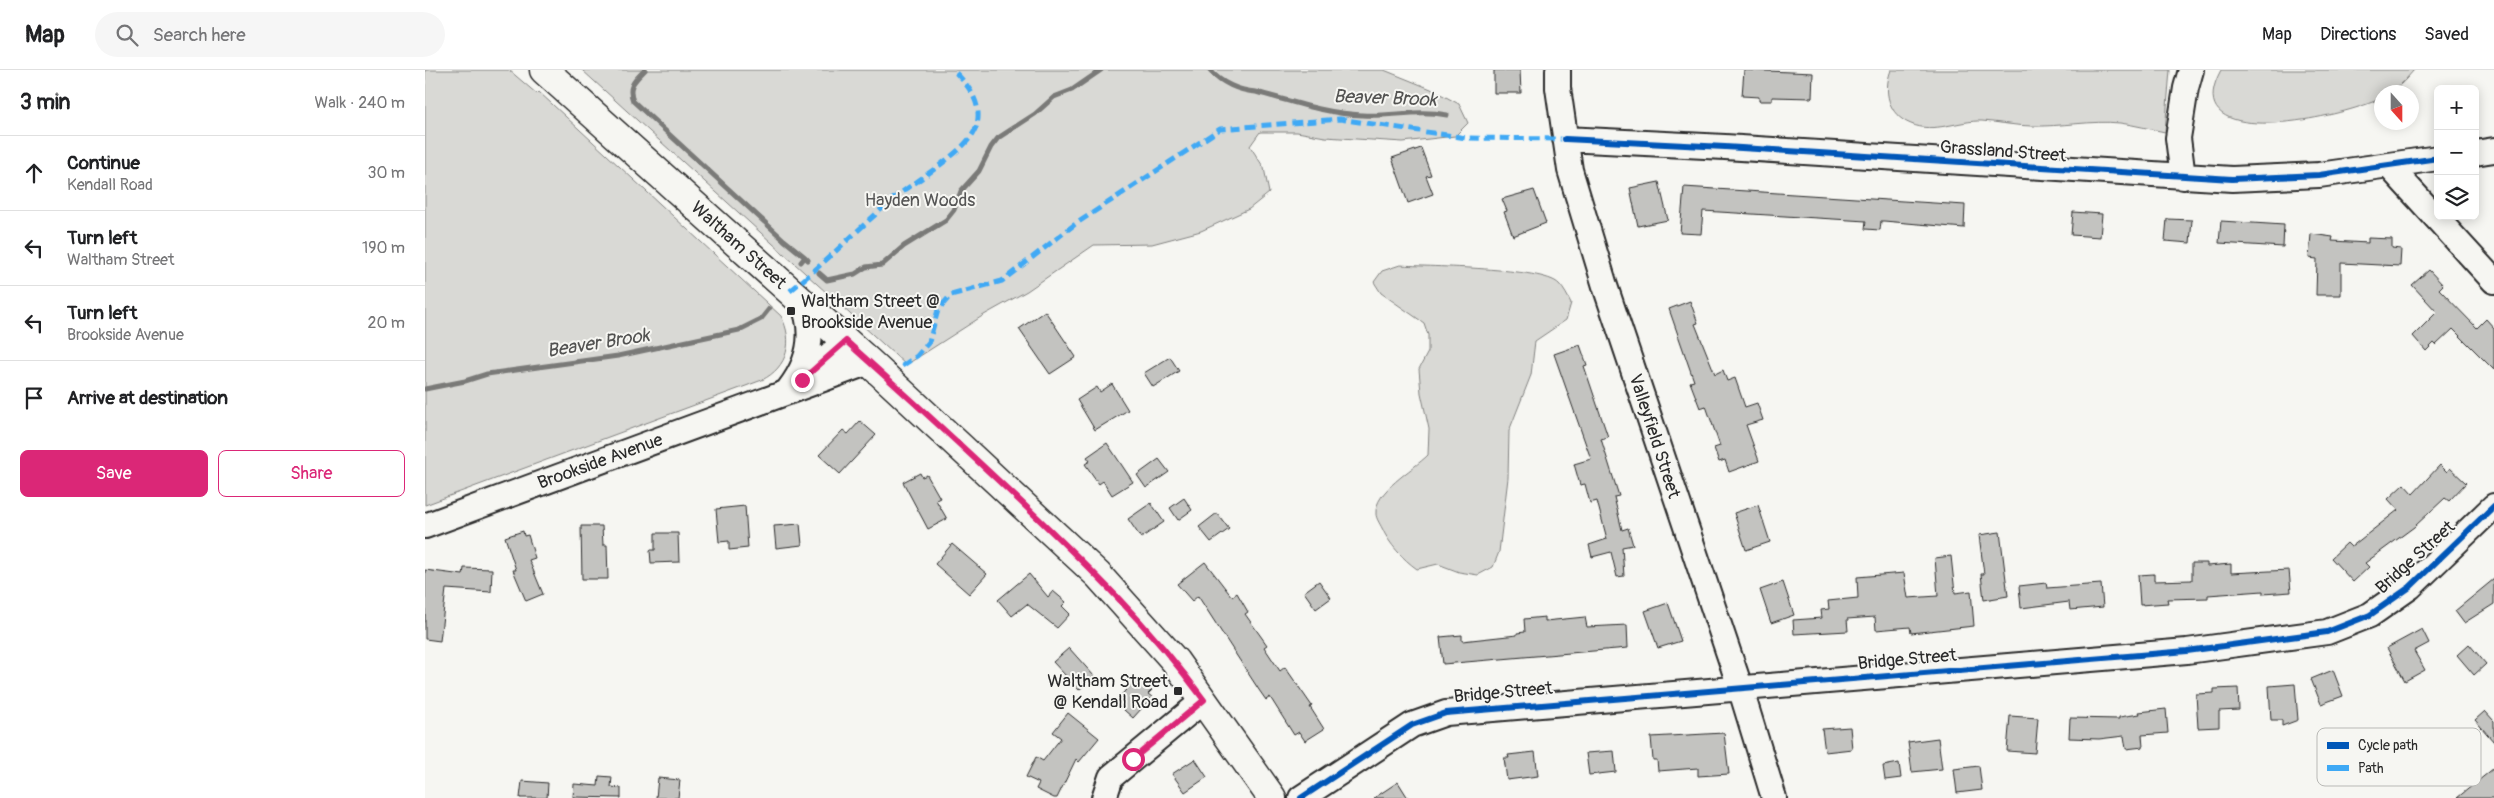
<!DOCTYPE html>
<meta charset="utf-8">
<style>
body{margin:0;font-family:Pangolin,sans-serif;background:#f6f6f6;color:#202124}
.controls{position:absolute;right:15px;top:15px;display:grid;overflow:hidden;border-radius:8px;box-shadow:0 2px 12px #0003}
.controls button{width:45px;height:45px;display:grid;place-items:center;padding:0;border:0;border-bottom:1px solid #e0e0e0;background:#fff;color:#202124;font:25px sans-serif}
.compass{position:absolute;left:1949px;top:15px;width:45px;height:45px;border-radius:50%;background:#fff;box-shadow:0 2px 12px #0003;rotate:159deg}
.stop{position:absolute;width:15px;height:15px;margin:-11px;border:4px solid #db2777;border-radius:50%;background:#fff}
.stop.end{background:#db2777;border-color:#fff;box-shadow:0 1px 5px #0008}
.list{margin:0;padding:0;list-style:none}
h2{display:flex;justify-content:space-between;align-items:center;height:65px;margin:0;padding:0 20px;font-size:21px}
h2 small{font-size:16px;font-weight:400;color:#757577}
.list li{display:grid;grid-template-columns:32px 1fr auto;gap:15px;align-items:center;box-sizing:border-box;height:75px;padding:0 20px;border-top:1px solid #e0e0e0}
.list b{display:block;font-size:19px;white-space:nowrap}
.list p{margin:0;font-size:16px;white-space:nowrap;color:#757577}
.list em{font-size:16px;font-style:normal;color:#757577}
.actions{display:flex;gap:10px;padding:15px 20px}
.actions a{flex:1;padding:11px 0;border:1px solid #db2777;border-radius:8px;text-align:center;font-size:18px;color:#db2777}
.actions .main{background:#db2777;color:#fff}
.icon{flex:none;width:28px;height:28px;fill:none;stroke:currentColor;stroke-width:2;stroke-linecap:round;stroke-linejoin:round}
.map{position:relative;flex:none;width:2069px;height:728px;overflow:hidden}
header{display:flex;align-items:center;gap:30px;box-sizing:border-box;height:70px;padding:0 25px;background:#fff;border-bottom:1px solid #e0e0e0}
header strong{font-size:24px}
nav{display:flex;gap:28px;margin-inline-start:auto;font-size:18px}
.search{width:350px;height:45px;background:#f6f6f6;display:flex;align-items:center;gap:12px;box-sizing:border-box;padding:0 18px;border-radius:28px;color:#757577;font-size:19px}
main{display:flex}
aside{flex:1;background:#fff}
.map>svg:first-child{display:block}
</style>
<header>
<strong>Map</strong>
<div class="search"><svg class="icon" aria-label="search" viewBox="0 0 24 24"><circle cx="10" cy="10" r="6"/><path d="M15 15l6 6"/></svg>Search here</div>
<nav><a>Map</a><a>Directions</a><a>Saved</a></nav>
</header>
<main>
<aside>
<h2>3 min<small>Walk · 240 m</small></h2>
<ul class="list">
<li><svg class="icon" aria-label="ahead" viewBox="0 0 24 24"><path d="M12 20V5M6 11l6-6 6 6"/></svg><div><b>Continue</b><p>Kendall Road</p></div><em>30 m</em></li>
<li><svg class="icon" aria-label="left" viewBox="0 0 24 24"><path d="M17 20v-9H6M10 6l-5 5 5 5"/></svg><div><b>Turn left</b><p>Waltham Street</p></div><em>190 m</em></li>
<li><svg class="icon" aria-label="left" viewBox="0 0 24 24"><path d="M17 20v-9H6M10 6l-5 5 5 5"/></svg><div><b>Turn left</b><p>Brookside Avenue</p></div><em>20 m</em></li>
<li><svg class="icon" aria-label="arrive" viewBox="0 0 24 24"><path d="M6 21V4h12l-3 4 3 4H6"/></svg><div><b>Arrive at destination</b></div></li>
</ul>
<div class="actions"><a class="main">Save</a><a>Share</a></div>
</aside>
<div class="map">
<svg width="2069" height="728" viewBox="0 0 2069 728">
<rect width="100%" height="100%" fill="#f6f6f2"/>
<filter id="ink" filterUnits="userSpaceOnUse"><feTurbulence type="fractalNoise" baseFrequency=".02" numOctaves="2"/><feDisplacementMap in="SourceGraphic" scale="10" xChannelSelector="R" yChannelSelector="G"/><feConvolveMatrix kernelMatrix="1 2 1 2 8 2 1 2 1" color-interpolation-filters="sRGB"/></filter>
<g filter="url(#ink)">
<path fill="#d9d9d5" stroke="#828280" d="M0,0h84l28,24 2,-2 242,224c13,25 7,51 -19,64l-337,125z
M157,0h802l47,19 28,15 9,19 -13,13 -52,6 -78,-5 -28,-5h-37l-10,14 14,22 5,25 -20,16 -48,22 -49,13 -58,1 -67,46 -43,24 -78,50z
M1466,0h279l-5,62c-15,-3 -30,-7 -45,-9 -28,-3 -60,4 -88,3 -17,0 -33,-4 -50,-5 -23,-1 -48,13 -71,3 -23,-9 -28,-33 -20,-54z
M1796,0h193c-10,11 -17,22 -33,22v6c-32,18 -207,58 -160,-28z
M975,195c29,2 143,2 159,19 5,5 9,13 12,19l-5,17 -31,21 -4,34 -22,56 -1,47 -9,74 -6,15 -15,8 -19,-3 -21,-8 -21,5c-14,-10 -28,-25 -35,-41 -2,-4 -6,-10 -6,-14 -2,-23 37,-44 52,-59l1,-26 -8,-36 -2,-24 9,-17v-17l-4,-12 -43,-30 -7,-11 8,-11z"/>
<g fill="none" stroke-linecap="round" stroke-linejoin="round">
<path stroke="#7a7a78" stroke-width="5" d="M220,0c-10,10 -18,16 -12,31l151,139 21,17
M785,0c11,13 29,21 46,22 35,9 71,22 106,23 29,2 56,-6 85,0
M376,192l4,-5 3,3
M394,203l8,7 28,-6 11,-7 16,-2 22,-19 42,-26 8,-10 7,-19 18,-20 12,-24 7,-9 37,-24 19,-17 18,-7 29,-20
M0,319l40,-8 22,-7 131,-18 121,-26 22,-11 8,-10"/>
</g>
<path fill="#c3c3c0" stroke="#2b2b2b" d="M1069,0h26l1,23h-27z
M1319,0l69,3 -1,25 -40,-1v4h-13v-4l-17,-1z
M996,78l10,27 -5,1 7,18 -25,9 -16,-45z
M1234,112l9,38 -30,6 -8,-38z
M1259,117l281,18 -1,23 -80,-7h-3l-1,9 -15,-1 1,-8 -163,-10 -2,23 -21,-1z
M1109,120l12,33 -33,13 -9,-24 3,-1 -5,-12z
M1648,142l29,2 -2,23 -29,-2z
M1742,149l25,1 -2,23 -25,-2z
M1796,151l63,4 -1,22 -64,-4z
M1886,164l22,3 -1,4 36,2v-5l24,1v9l9,1 -1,17 -59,-3v32h-25l1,-36 -8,-1z
M2004,200l14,15 -4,4 38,39 9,-9 8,9v42l-41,-41 -17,16 -2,-2 -8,8 -13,-15 24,-24 -25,-27z
M1265,231l8,22 -3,1 20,50 8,-4 4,11 8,-3 10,29 12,-4 6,17 -17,5 13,36 -30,11 -4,-12 -6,2 -5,-14 6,-2 -14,-40 -6,2 -10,-26 4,-1 -25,-72z
M620,241l31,46 -26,17 -31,-45z
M1155,275l7,20 -3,1 24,71 -7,2 18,57 -5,1 8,33 6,-2 5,17 -11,2 2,29 -7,1 -6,-25 -19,5 -3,-12 18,-6 -10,-38 -7,2 -5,-19 -5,1 -6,-21 17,-5 -37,-105z
M745,287l9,14 -26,16 -9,-14z
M687,314l16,26 -33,20 -18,-30 20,-13 3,5z
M435,351l16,14 -36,39 -21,-19 24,-25 5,4z
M682,373l26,39 -21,13 -9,-14 -4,3 -14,-20 5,-3 -3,-4z
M734,389l10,13 -23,16 -9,-13z
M2015,395l7,7 3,-4 16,15 -17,18 -4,-3 -31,29 -49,36 4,4 -16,15 -22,-24 16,-15 4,4 47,-37 -10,-11 16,-15 9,10z
M495,403l2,4 5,-2 13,23 -4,2 11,19 -19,10 -25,-47z
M759,428l8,12 -14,10 -8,-12z
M726,433l13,19 -23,16 -13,-19z
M1333,435l12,37 -24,8 -12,-37z
M320,436l3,42 -19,2v-9l-10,1 -3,-33z
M792,443l12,16 -18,13 -12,-15z
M375,454l2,21 -26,3 -2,-22z
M156,456h21l1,19h4l1,34h-26z
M98,461l1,5 4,-1 7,23 -6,2 14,34 -17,7 -13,-31h3l-11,-33z
M1575,462l8,64 -24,4 -3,-26h3l-5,-39z
M230,463h23l1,29 -28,1 -1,-13h5z
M527,474l35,30 -18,20 -34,-30z
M1526,486l4,37 16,-2 3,35 -63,7 -1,-6 -34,3 -1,-13 -28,2 1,12 -54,3 -1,-14 29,-2 -1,-8 8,-1 -1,-8 30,-3 -1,-21 47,-4 4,25 30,-2 -3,-38z
M780,492l27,35 5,-4 11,19 -3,2 22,31 -3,2 16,24 5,-4 27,39 -2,1 14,22 -19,12 -6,-9 -5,3 -24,-38 -4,3 -7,-10 -61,-94 -6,5 -15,-17z
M1767,493h15v3l24,-2v9l58,-3 2,22 -28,2v-3l-55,4v3l-41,1 1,4 -28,2 -2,-30 16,-1v7l38,-1z
M39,498l28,1 -1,23 -45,-3 -6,52 -15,-2v-69l38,5z
M604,504l19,23 5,-6 13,11 -4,4 8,8 -13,14 -30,-24 -15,12 -14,-16z
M2069,509v25l-30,19 -9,-12z
M894,511l12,17 -15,11 -12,-17z
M1358,512l11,33 -23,8 -11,-33z
M1621,513l1,5 54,-4 2,23 -33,3 -1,-8 -48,6 -2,-22z
M1243,533l13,38 -23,7 -13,-37z
M1120,547v4l40,-4 2,10 40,-2 1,23 -185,16 -3,-27 22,-2v6l55,-6v-2l8,-1 -1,-13z
M1997,559l7,14 -15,8 11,19 -20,11 -18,-33z
M2044,574l17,20 -12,11 -17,-20z
M644,578l25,28 -15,14 -26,-28z
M1908,600l10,26 -22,8 -10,-25z
M715,609l12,11 -4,4 4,3 -19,21 -18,-16 19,-21 2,2z
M1870,614l3,36 -16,6v-6h-11l-2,-34z
M1813,618l1,22 -20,1v16l-21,1 -2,-34 18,-1v-4z
M1741,639l2,24 -26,2 1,12 -17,2 -2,-13 -25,3 -30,-1 1,-20 49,1v-2l21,-3 -1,-2z
M2060,641l9,10v21l-19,-22z
M643,643l31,25 -20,24 -3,-3 -19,39h-3l-18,-9 3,-6 -13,-6 10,-20 7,4 18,-23 -8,-6z
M1585,646l28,2 -3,35 -28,-2z
M1425,657l2,22 -27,3 -3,-23z
M1299,663l5,41 -31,2v-8l-40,3 -1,-11h-4l-2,-23z
M1513,668l4,31 -30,3 -4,-30z
M1189,681l2,21 -27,3 -3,-22z
M1110,682l3,24 -31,4 -3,-22h5l-1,-3z
M770,689l12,18 -22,15 -13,-18z
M1474,693l2,15 -16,2 -2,-14z
M1554,696l3,24 -25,3 -3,-24z
M2069,698v30h-37z
M174,706l13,1 -1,10 10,1v10l-48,-1 1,-13 24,2z
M233,708l22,2 -2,18h-22z
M97,711l26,2 -1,15h-27z
M973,712l10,16h-34z"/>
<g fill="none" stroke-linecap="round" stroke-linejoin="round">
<g stroke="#2b2b2b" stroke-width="28">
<path id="minor" d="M1133,0v18l12,82 35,116 135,401 34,111
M1140,69l160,8 507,32 87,-4 119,-17
M2050,83l19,-3
M1964,96l105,115
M1758,107l-5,-39 8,-50 5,-18
M374,311l47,-40
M364,319c21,-27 27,-57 13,-88
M0,456l444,-164
M679,728l7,-21 93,-77
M876,728l111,-73 34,-12 741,-62 140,-19 43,-17 40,-28 84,-81"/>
</g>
<g stroke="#2b2b2b" stroke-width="31">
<path id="major" d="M119,0l325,292 229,213 77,86 97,137"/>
</g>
<use href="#minor" stroke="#f6f6f2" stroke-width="24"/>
<use href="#major" stroke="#f6f6f2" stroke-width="28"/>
<path stroke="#3fa9f5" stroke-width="5" stroke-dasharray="10 5" stroke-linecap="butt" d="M365,221c36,-29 68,-62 103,-92 21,-17 72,-47 82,-69 10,-23 -6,-45 -22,-60
M477,296l15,-10 12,-14 9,-32 13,-15 51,-14 72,-56 146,-96 120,-10 126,19 99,1"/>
<g stroke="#f6f6f2" stroke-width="9">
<path id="cycleway" d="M1140,69l160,8 507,32 87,-4 119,-17
M876,728l111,-73 34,-12 741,-62 140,-19 43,-17 40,-28 84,-81"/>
</g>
<use href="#cycleway" stroke="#0057b8" stroke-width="6"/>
</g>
</g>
<g fill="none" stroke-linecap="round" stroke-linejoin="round" filter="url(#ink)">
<path stroke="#db2777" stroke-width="6" d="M377,310l44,-39c58,52 116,105 173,159 67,64 130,125 185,200l-71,59"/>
</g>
<g fill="#2b2b2b" stroke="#f6f6f2" stroke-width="2">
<rect x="361" y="236" width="10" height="10" rx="2.5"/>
<rect x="748" y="616" width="10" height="10" rx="2.5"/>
</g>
<g text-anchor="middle" stroke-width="4" stroke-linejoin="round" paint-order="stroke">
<g font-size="18" fill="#2b2b2b" stroke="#f6f6f2">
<text transform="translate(1578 81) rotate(4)" y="6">Grassland Street</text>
<text transform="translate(314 175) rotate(42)" y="6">Waltham Street</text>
<text transform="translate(1230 366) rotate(72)" y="6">Valleyfield Street</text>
<text transform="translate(175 391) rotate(-20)" y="6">Brookside Avenue</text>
<text transform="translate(1990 487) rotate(-42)" y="6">Bridge Street</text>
<text transform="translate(1482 589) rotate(-5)" y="6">Bridge Street</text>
<text transform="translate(1078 622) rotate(-5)" y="6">Bridge Street</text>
</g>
<g font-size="18" fill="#565656" stroke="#f6f6f2">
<text x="495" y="136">Hayden Woods</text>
</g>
<g font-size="18" fill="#2b2b2b" stroke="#f6f6f2" text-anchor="start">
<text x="376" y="237">Waltham Street @<tspan x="376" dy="21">Brookside Avenue</tspan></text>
<text x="743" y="617" text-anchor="end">Waltham Street<tspan x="743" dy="21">@ Kendall Road</tspan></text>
</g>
<g font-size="19" font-style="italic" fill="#525251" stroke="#f6f6f2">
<text transform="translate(960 27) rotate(2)" y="7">Beaver Brook</text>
<text transform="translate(173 272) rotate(-9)" y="7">Beaver Brook</text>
</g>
</g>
<rect x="1892" y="658" width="164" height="58" rx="8" fill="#f6f6f2" stroke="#b9b9b6" stroke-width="1"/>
<rect x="1902" y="672" width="22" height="7" fill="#0057b8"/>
<rect x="1902" y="695" width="22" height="6" fill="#3fa9f5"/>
<g font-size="14" fill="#2b2b2b">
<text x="1933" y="680">Cycle path</text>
<text x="1933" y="703">Path</text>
</g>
</svg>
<div class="controls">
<button>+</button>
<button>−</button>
<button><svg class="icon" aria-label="layers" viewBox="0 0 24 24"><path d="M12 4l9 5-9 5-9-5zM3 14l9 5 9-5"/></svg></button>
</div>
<svg class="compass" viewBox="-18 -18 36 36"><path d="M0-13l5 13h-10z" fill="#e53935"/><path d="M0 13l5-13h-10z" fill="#757577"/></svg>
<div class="stop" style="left:708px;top:689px"></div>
<div class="stop end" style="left:377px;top:310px"></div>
</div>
</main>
